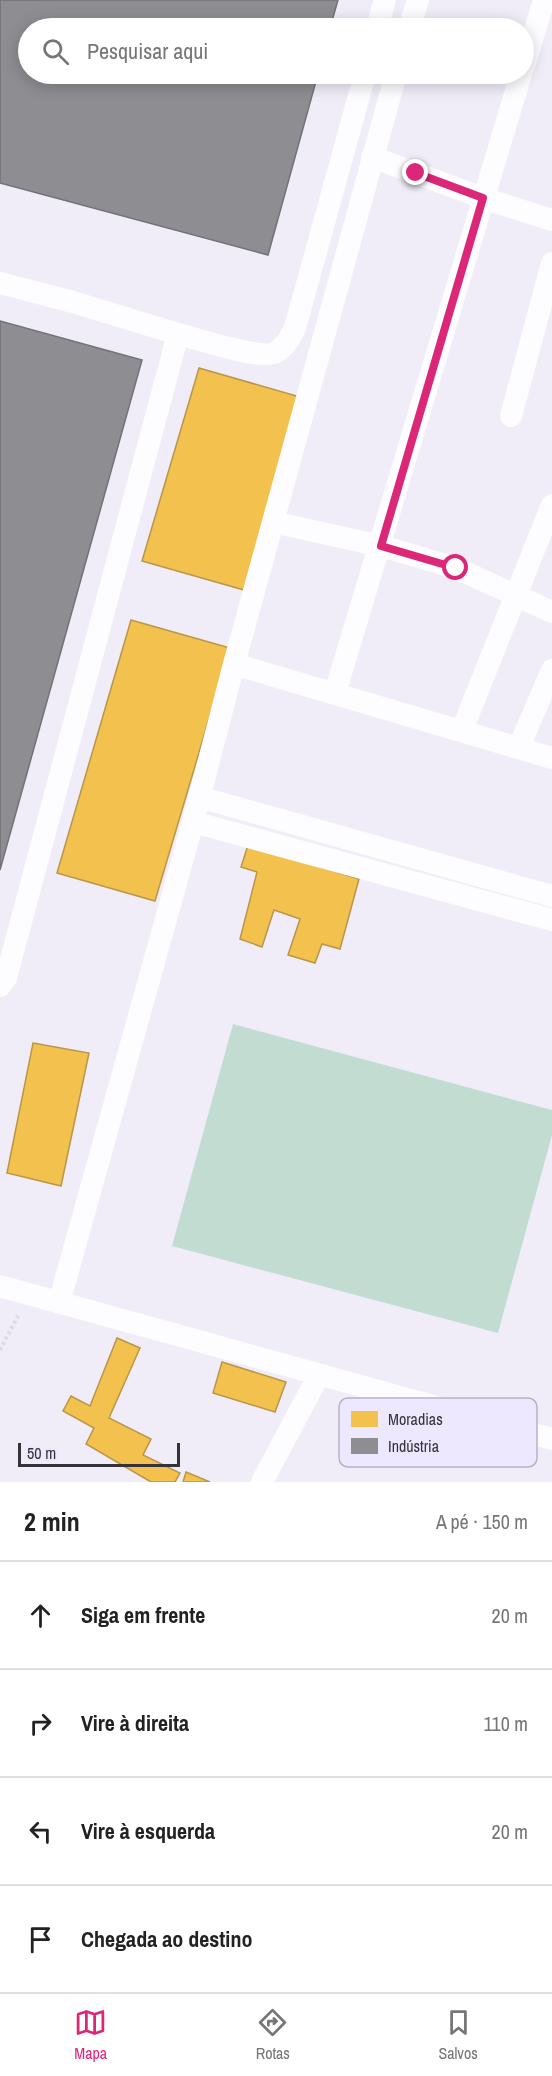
<!DOCTYPE html>
<html lang="pt">
<meta charset="utf-8">
<style>
body{margin:0;font-family:"Archivo Narrow",sans-serif;background:#f2f2f2;color:#222}
.scale{position:absolute;left:18px;bottom:15px;width:162px;box-sizing:border-box;padding-left:6px;border:3px solid #34323a;border-top:0;font-size:16px;line-height:21px;white-space:nowrap;color:#34323a;-webkit-text-stroke:4px #eee8fe;paint-order:stroke}
.stop{position:absolute;width:18px;height:18px;margin:-14px;border:4px solid #db2777;border-radius:50%;background:#fff}
.stop.end{background:#db2777;border-color:#fff;box-shadow:0 2px 6px #0008}
.list{margin:0;padding:0;list-style:none}
h2{display:flex;justify-content:space-between;align-items:center;height:78px;margin:0;padding:0 24px;font-size:26px}
h2 small{font-size:20px;font-weight:400;color:#767676}
.list li{display:grid;grid-template-columns:39px 1fr auto;gap:18px;align-items:center;box-sizing:border-box;height:108px;padding:0 24px;border-top:2px solid #e0e0e0}
.list b{display:block;font-size:22px;white-space:nowrap}
.list em{font-size:20px;font-style:normal;color:#767676}
.icon{flex:none;width:33px;height:33px;fill:none;stroke:currentColor;stroke-width:2;stroke-linecap:round;stroke-linejoin:round}
.map{position:relative;flex:none;width:552px;height:1482px;overflow:hidden}
.search{position:absolute;background:#fff;box-shadow:0 3px 15px #0003;left:18px;right:18px;top:18px;height:66px;display:flex;align-items:center;gap:15px;box-sizing:border-box;padding:0 21px;border-radius:33px;color:#767676;font-size:22px}
.sheet{height:510px;background:#fff}
nav{display:flex;justify-content:space-around;align-items:center;box-sizing:border-box;height:84px;border-top:2px solid #e0e0e0;background:#fff;font-size:16px;color:#767676}
nav a{display:grid;justify-items:center;gap:3px}
nav .on{color:#db2777}
.map>svg:first-child{display:block}
</style>
<div class="map">
<svg width="552" height="1482" viewBox="0 0 552 1482">
<rect width="100%" height="100%" fill="#f0edf9"/>
<path fill="#c3dcd2" d="M233,1024l319,86v25l-54,198 -326,-87z"/>
<path fill="#f2c14e" stroke="#b99648" stroke-width="1.5" d="M199,368l101,29 -56,193 -102,-29z
M131,620l99,28 -75,253 -98,-28z
M248,845l111,34 -19,70 -18,-5 -7,19 -27,-8 12,-36 -26,-9 -12,37 -22,-8 17,-67 -16,-5z
M33,1043l56,10 -28,133 -54,-13z
M117,1338l23,10 -31,70 42,21 -8,16 37,18 -5,9h-24l-65,-38 8,-16 -31,-17 8,-15 19,10z
M222,1362l64,20 -11,30 -62,-19z
M186,1472l24,10h-27z"/>
<path fill="#8d8d92" stroke="#727278" stroke-width="1.5" d="M0,0h338l-8,28h-302v46h290l-50,181 -268,-72z
M0,321l142,39 -142,510z"/>
<g fill="none" stroke-linecap="round" stroke-linejoin="round">
<path stroke="#dcdbe0" stroke-width="4" stroke-dasharray="3 3" stroke-linecap="butt" d="M0,1350l19,-36"/>
<path stroke="#fdfcfe" stroke-width="22" d="M377,28l8,-28
M409,28l9,-28
M524,66l20,-66
M372,157l111,41 69,22
M0,283l73,19 105,32 -172,644 -6,8
M178,334c20,5 79,25 96,19 11,-5 16,-15 21,-25l70,-254
M511,416l41,-153
M273,522l108,24 75,22 96,44
M234,664l318,94
M335,693l186,-619
M462,730l90,-225
M519,747l33,-77
M199,797l353,99
M193,822l359,98
M0,1286l552,153
M59,1303l134,-481 41,-158 162,-590
M262,1482l57,-107"/>
</g>
<g fill="none" stroke-linecap="round" stroke-linejoin="round">
<path stroke="#db2777" stroke-width="8" d="M416,173l67,25 -102,348 75,22"/>
</g>
<rect x="339" y="1398" width="198" height="69" rx="9" fill="#eee8fe" stroke="#b6b1c3" stroke-width="1.5"/>
<rect x="351" y="1411" width="27" height="16" fill="#f2c14e"/>
<rect x="351" y="1438" width="27" height="16" fill="#8d8d92"/>
<g font-size="16" fill="#34323a">
<text x="388" y="1425">Moradias</text>
<text x="388" y="1452">Indústria</text>
</g>
</svg>
<div class="scale">50 m</div>
<div class="stop" style="left:456px;top:568px"></div>
<div class="stop end" style="left:416px;top:173px"></div>
<div class="search"><svg class="icon" aria-label="search" viewBox="0 0 24 24"><circle cx="10" cy="10" r="6"/><path d="M15 15l6 6"/></svg>Pesquisar aqui</div>
</div>
<section class="sheet">
<h2>2 min<small>A pé · 150 m</small></h2>
<ul class="list">
<li><svg class="icon" aria-label="ahead" viewBox="0 0 24 24"><path d="M12 20V5M6 11l6-6 6 6"/></svg><div><b>Siga em frente</b></div><em>20 m</em></li>
<li><svg class="icon" aria-label="right" viewBox="0 0 24 24"><path d="M7 20v-9h11M14 6l5 5-5 5"/></svg><div><b>Vire à direita</b></div><em>110 m</em></li>
<li><svg class="icon" aria-label="left" viewBox="0 0 24 24"><path d="M17 20v-9H6M10 6l-5 5 5 5"/></svg><div><b>Vire à esquerda</b></div><em>20 m</em></li>
<li><svg class="icon" aria-label="arrive" viewBox="0 0 24 24"><path d="M6 21V4h12l-3 4 3 4H6"/></svg><div><b>Chegada ao destino</b></div></li>
</ul>
</section>
<nav>
<a class="on"><svg class="icon" aria-label="map" viewBox="0 0 24 24"><path d="M3 6l6-2 6 2 6-2v14l-6 2-6-2-6 2zM9 4v14M15 6v14"/></svg>Mapa</a>
<a><svg class="icon" aria-label="directions" viewBox="0 0 24 24"><path d="M12 3l9 9-9 9-9-9zM9 14v-3h6M13 9l2 2-2 2"/></svg>Rotas</a>
<a><svg class="icon" aria-label="saved" viewBox="0 0 24 24"><path d="M7 4h10v16l-5-4-5 4z"/></svg>Salvos</a>
</nav>
